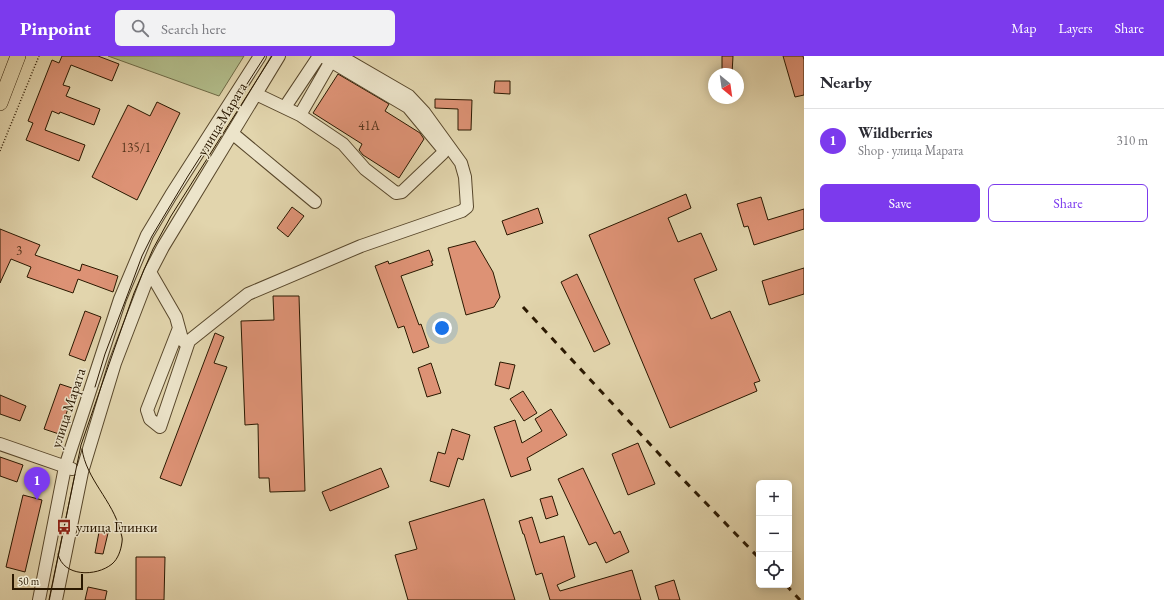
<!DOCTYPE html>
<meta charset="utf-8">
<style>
body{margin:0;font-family:"EB Garamond",serif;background:#f2f2f3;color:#2b2b33}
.controls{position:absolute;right:12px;bottom:12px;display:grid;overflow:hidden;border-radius:6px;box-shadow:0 2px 10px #0003}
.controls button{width:36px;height:36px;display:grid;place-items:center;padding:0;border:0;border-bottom:1px solid #e1e1e2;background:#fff;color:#2b2b33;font:20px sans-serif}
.compass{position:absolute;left:708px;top:12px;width:36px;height:36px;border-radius:50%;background:#fff;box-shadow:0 2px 10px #0003;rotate:151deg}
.scale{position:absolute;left:12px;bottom:10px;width:71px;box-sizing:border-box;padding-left:4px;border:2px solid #2a1800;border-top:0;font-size:11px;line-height:14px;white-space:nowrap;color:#2a1800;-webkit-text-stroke:3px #ece4ca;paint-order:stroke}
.you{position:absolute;left:442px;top:272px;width:14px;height:14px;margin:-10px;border:3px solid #fff;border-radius:50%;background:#1a73e8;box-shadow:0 0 0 6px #1a73e833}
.badge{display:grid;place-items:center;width:26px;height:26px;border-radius:50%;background:#7c3aed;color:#fff;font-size:13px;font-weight:700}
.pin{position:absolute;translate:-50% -33px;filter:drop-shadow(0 1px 2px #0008)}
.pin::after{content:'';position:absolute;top:21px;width:14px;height:12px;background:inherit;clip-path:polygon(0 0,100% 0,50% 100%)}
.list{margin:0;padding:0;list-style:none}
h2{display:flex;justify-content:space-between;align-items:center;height:52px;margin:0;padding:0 16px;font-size:17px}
h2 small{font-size:13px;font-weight:400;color:#7c7c81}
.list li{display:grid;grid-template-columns:26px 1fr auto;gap:12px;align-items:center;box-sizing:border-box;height:64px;padding:0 16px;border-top:1px solid #e1e1e2}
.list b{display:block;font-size:15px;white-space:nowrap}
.list p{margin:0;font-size:13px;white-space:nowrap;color:#7c7c81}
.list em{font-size:13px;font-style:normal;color:#7c7c81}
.actions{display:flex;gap:8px;padding:12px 16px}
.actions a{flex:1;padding:9px 0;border:1px solid #7c3aed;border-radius:6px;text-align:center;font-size:14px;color:#7c3aed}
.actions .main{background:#7c3aed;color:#fff}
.icon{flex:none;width:22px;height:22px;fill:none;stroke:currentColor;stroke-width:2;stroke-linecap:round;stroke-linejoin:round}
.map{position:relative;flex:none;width:804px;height:544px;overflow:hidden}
header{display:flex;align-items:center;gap:24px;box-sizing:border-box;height:56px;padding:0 20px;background:#7c3aed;color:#fff}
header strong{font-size:19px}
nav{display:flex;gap:22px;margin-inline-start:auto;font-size:14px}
.search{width:280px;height:36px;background:#f2f2f3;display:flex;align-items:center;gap:10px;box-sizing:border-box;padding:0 14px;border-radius:6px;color:#7c7c81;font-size:15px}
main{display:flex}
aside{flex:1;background:#fff}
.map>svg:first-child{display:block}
</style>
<header>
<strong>Pinpoint</strong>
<div class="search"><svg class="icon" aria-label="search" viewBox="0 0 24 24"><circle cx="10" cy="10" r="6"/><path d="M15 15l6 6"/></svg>Search here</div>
<nav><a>Map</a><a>Layers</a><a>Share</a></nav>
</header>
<main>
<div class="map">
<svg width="804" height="544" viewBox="0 0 804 544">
<rect width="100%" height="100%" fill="#e2d5ad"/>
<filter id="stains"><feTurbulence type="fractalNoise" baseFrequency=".005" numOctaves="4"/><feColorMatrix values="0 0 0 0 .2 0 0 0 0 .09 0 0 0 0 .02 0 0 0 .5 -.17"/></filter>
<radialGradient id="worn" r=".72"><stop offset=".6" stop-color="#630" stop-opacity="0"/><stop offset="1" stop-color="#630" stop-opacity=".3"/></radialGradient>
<path fill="#b2bd8b" stroke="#6e6a46" d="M108,0h136l-25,40z"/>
<path fill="#dd9275" stroke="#2a1800" d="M62,0h36l21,8 -7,17 -41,-16 -8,20 7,2 -4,9 34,13 -6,16 -34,-13 -1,2 -7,-3 -7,19 40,15 -6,16 -53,-21 7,-17 -5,-2 24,-61 7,3z
M722,0h11l-1,18h-10z
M783,0h20l1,4v35l-9,2z
M338,18l51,30 -4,7 35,22 4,6 -25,39 -36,-23 -4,-5 3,-6 -49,-31z
M495,25h15v13l-16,-1z
M435,43l37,1 -1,30h-13v-21l-23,-1z
M157,46l23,11 -43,87 -45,-23 36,-72 22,11z
M686,138l5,14 -23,10 10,24 23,-9 16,37 -23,9 17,40 19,-8 30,70 -6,2 3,8 -87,37 -81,-193z
M761,141l7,23 36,-11v20l-50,16 -6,-19 -4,1 -7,-23z
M292,151l12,9 -16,21 -11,-9z
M538,152l5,15 -36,12 -5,-14z
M0,173l40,16 -5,10 45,16 2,-7 36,12 -5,16 -35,-13 -5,14 -46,-16 4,-10 -20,-8 -11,24z
M475,185l18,31 7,25 -6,10 -28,8 -18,-67z
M429,194l4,11h-2l2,4 -32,11 18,49 2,-1 8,23 -16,6 -9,-27 -6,2 -23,-62 13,-5 1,3z
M804,212v26l-35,11 -7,-24z
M577,218l33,70 -16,8 -33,-70z
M273,240h26l6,195 -35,1 -1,-14h-10l-1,-54 -13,1 -4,-104 33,-1z
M85,255l16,6 -16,44 -16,-6z
M215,277l9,4 -10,26 13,4 -46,119 -21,-8z
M500,306l15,3 -6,24 -14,-4z
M431,307l10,30 -14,4 -9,-29z
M60,328l15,5 -16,45 -15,-5z
M523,335l14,22 -13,8 -14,-22z
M0,339l26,11 -6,15 -20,-7z
M551,353l16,26 -40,23 4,12 -20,7 -17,-50 21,-7 7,23 20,-12 -7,-12z
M452,373l18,6 -7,25 -5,-2 -9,29 -19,-6 8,-29 7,2z
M638,387l17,41 -27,11 -16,-41z
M0,401l23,8 -6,17 -17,-6z
M381,412l8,19 -59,24 -8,-19z
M583,412l31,66 6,-3 9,21 -23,11 -10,-21 -7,3 -31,-66z
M23,439l19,5 -17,72 -19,-5z
M552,440l6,19 -12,4 -6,-20z
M484,443l31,101h-107l-13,-45 22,-6 -8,-27z
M532,461l8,26 24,-7 11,41 -18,8 3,6 72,-21 9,30h-91l-8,-27 -6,2 -12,-41h-1l-4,-13z
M100,471l9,2 -6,25 -8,-1z
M136,501h29l-1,43h-28z
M674,524l6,20h-21l-4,-14z
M88,531l19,4 -2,9h-20z"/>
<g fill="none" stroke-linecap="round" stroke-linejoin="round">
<g stroke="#58472b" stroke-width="14">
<path id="minor" d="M256,38l44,21 43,29 22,25 31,24 6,-1 41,-39 -1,-5 -34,-41 -86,-51
M285,51l34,-51
M300,59l31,-54
M232,77l83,69
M150,216l26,45 6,22 2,3 5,-1 59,-47 113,-48 101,-35 5,-4 -2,-30 -4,-14 -37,-51 -15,-16 -69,-40
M179,272l-32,82 3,9 10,8 29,-86
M0,388l72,25
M39,544l26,-133 55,-168 27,-64 24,-40 89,-139
M56,544l26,-128 33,-109 35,-91 13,-25 116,-191"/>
</g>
<g stroke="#2a1800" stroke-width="16">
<path id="major" d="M0,47l18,-47"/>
</g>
<path stroke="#2a1800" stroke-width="1.5" stroke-dasharray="1 2" stroke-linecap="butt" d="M0,95l39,-95"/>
<use href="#minor" stroke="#ece4ca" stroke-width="12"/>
<use href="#major" stroke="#e2d5ad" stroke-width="15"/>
<path stroke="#2a1800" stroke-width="1" d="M95,331l10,-33 27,-71 10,-27 10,-20 36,-60 77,-120
M58,498c5,23 38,23 54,10 6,-5 9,-14 10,-22 1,-4 -1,-8 -2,-12 -7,-29 -34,-51 -38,-81
M49,544l32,-155 20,-58 33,-94 19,-44 18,-33 101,-160"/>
<path stroke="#2a1800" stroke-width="3" stroke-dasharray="7 7" stroke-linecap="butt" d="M523,251l150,162 86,89
M786,529l14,15"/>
</g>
<defs>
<g id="bus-bare" transform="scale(1.2)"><path d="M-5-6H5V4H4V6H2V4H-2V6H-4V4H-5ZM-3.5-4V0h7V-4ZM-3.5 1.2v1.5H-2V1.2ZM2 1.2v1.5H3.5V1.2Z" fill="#8f2418" stroke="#ece4ca" stroke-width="2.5" paint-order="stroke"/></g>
</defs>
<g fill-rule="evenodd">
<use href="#bus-bare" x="64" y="471"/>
</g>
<g text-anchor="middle" stroke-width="3" stroke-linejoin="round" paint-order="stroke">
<g font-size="13" fill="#57361d">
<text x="369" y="74">41А</text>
<text x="136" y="96">135/1</text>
<text x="19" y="199">3</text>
</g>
<g font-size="15" fill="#2a1800" stroke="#ece4ca">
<text transform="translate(222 63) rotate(-59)" y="5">улица Марата</text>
<text transform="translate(68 352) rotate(-72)" y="5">улица Марата</text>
</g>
<g font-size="15" fill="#2a1800" stroke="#ece4ca" text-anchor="start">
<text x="76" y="476">улица Глинки</text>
</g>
</g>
<rect width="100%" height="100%" filter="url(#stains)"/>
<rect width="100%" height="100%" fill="url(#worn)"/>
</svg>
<div class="controls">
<button>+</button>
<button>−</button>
<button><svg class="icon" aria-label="locate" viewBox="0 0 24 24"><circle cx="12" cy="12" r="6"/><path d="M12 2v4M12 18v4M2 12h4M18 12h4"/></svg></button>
</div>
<svg class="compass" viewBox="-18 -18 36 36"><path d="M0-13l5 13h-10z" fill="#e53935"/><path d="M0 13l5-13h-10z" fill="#7c7c81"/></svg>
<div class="scale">50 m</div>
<div class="you"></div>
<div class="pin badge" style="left:37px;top:444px">1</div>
</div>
<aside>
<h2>Nearby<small></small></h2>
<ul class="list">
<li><span class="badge">1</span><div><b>Wildberries</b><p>Shop · улица Марата</p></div><em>310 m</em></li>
</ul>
<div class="actions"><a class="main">Save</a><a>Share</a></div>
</aside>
</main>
